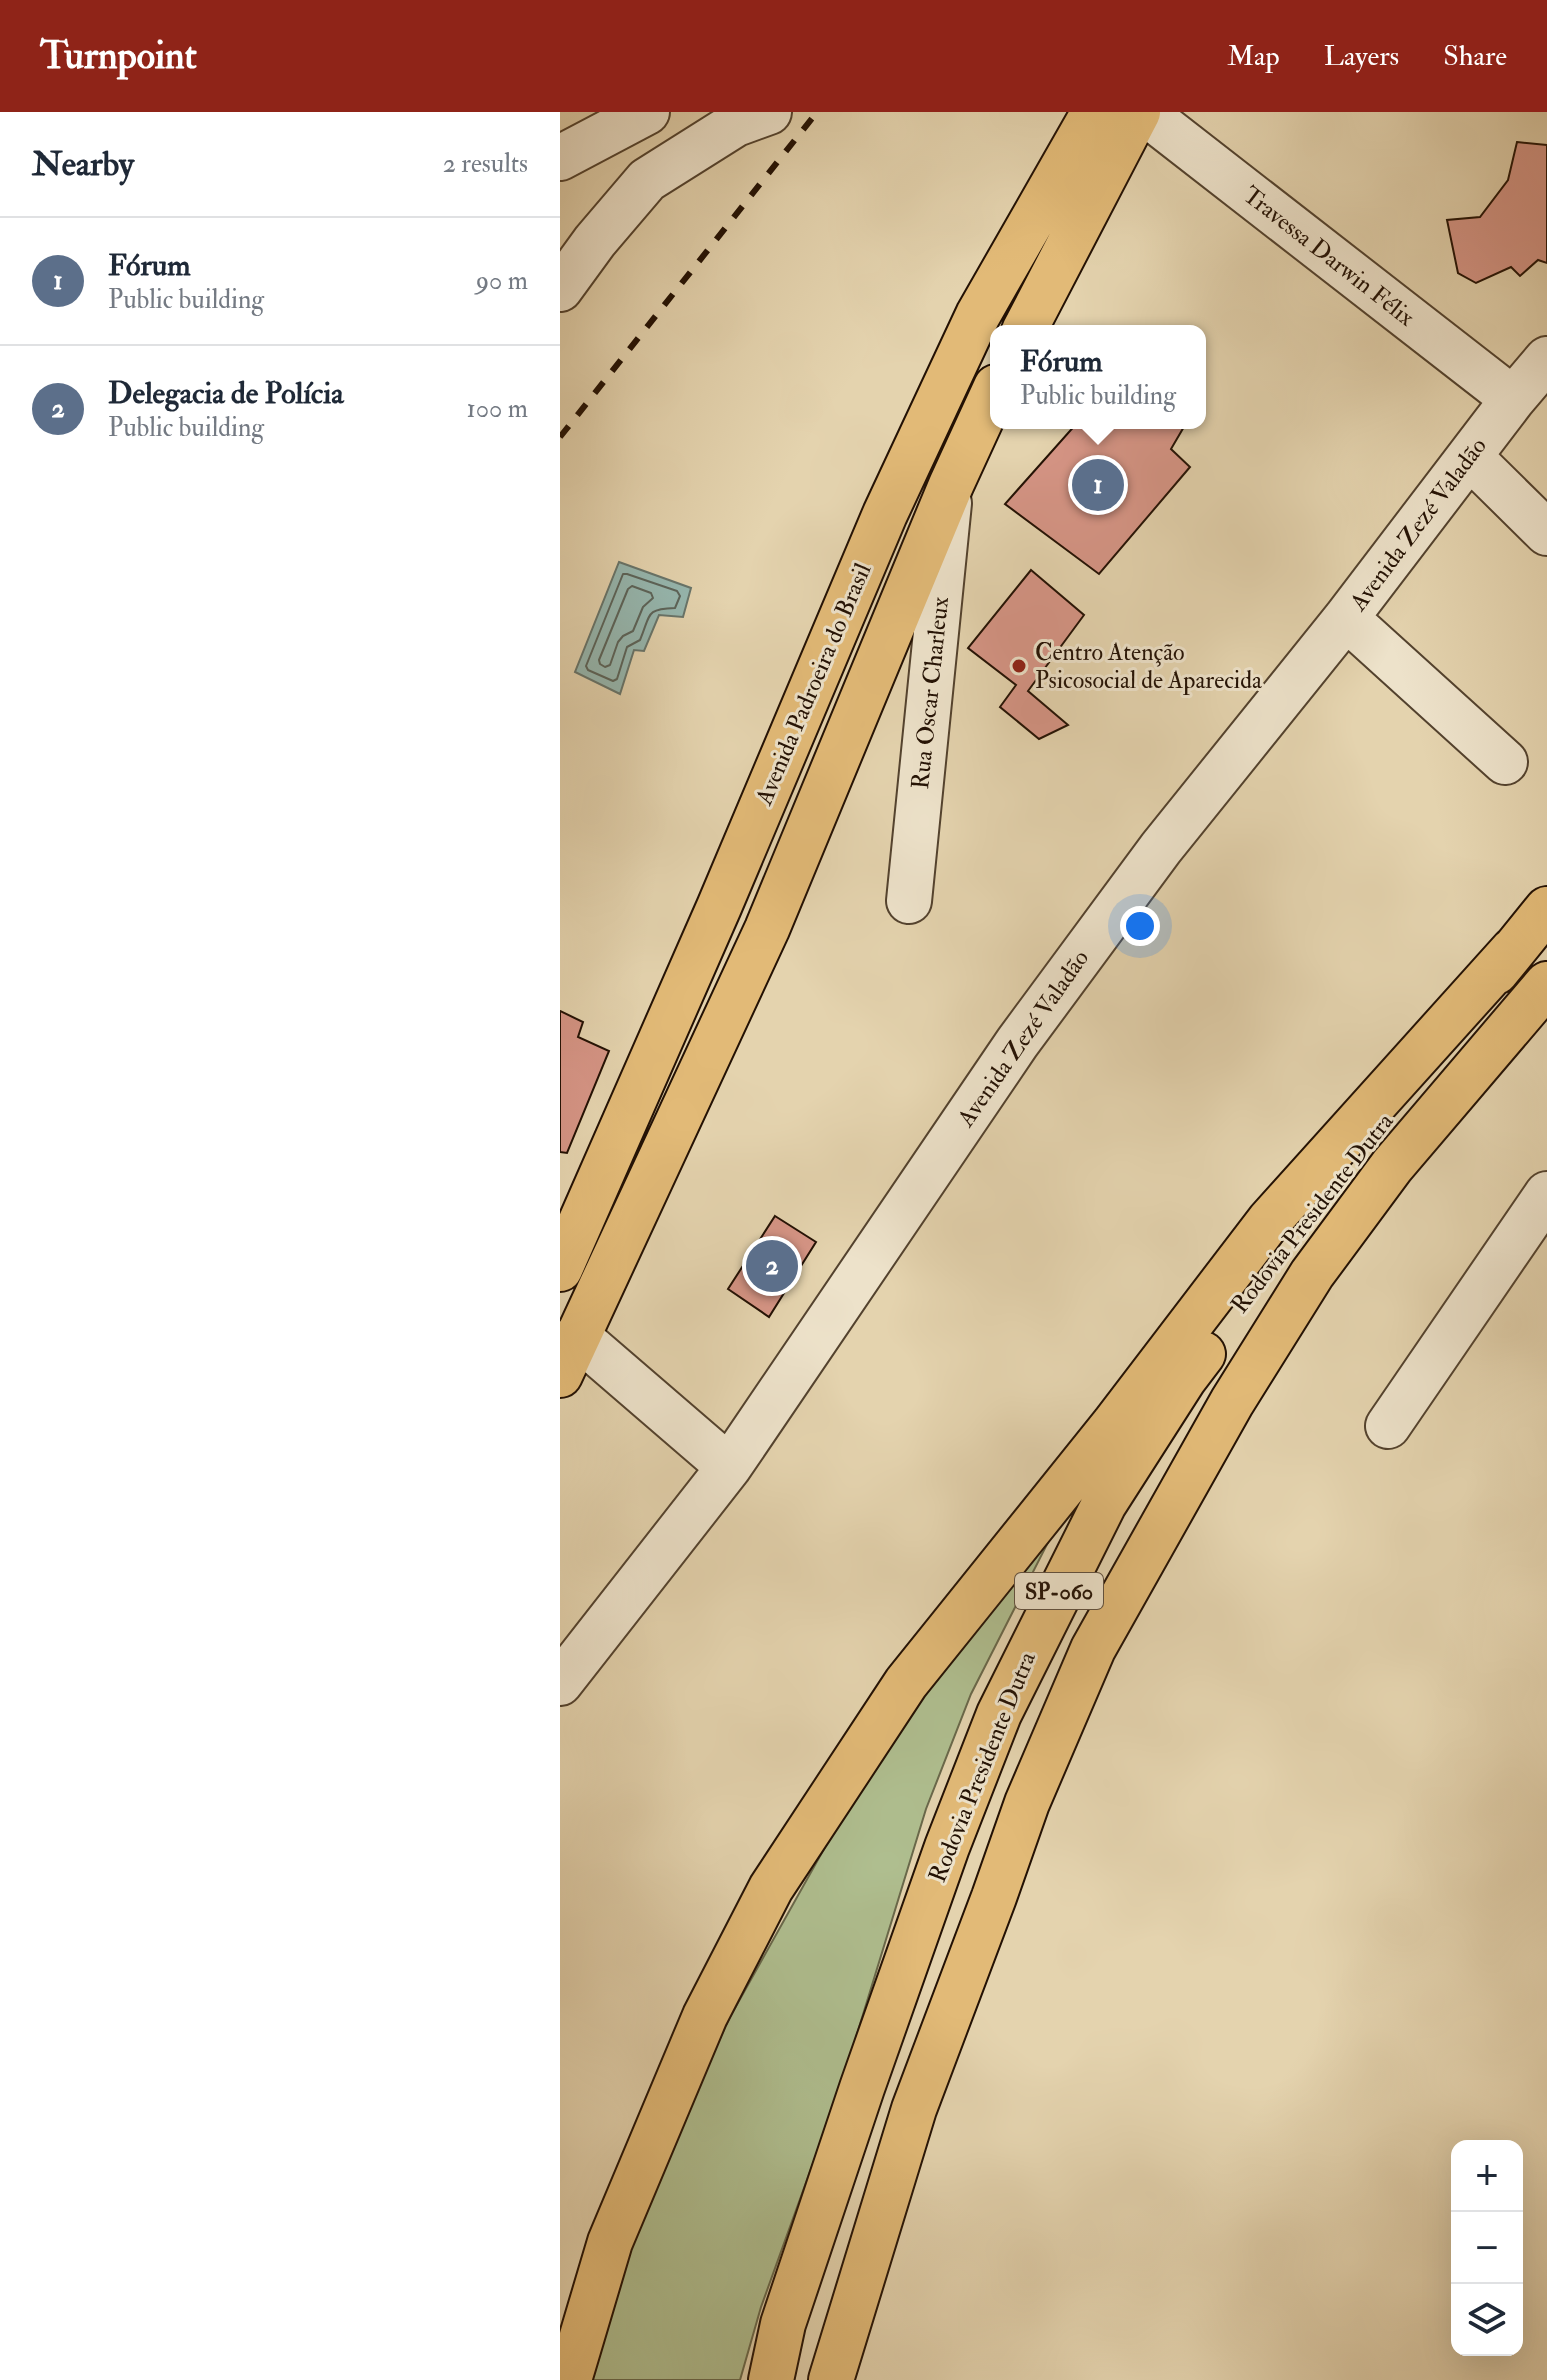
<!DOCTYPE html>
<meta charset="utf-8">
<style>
body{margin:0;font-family:"IM FELL Double Pica",serif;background:#f6f6f7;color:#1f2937}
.controls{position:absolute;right:24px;bottom:24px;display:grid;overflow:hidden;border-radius:16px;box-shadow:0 8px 32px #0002}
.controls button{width:72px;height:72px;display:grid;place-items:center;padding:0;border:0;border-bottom:2px solid #e0e1e3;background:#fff;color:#1f2937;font:40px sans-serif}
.you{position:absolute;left:580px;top:814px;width:28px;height:28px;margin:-20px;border:6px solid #fff;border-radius:50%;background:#1a73e8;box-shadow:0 0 0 12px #1a73e833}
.badge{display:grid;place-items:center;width:52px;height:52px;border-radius:50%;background:#8f2418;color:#fff;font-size:26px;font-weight:700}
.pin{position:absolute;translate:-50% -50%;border:4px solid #fff;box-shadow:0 2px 8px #0006}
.popup{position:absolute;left:430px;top:213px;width:216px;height:104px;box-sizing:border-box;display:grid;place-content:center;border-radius:16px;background:#fff;filter:drop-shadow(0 2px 6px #0005);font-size:26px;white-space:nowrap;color:#747a83}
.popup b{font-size:30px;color:#1f2937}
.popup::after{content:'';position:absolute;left:50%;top:100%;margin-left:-16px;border:16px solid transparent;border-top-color:#fff}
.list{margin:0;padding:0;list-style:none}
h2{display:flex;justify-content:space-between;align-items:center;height:104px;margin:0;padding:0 32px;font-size:34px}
h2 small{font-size:26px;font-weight:400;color:#747a83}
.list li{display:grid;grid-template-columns:52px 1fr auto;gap:24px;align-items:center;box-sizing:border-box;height:128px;padding:0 32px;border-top:2px solid #e0e1e3}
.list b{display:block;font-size:30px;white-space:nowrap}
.list p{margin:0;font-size:26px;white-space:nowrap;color:#747a83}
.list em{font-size:26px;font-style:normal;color:#747a83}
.icon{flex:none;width:44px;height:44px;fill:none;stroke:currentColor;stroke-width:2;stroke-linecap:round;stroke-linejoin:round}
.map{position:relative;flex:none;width:987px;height:2268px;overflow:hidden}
header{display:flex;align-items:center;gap:48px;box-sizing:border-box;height:112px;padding:0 40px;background:#8f2418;color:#fff}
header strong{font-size:38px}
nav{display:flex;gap:44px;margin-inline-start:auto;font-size:28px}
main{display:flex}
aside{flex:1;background:#fff}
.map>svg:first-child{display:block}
</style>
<header>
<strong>Turnpoint</strong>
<nav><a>Map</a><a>Layers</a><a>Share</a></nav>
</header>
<main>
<aside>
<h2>Nearby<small>2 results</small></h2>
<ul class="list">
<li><span class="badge" style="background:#5c6f8a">1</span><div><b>Fórum</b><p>Public building</p></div><em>90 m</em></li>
<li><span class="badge" style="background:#5c6f8a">2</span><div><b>Delegacia de Polícia</b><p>Public building</p></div><em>100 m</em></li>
</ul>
</aside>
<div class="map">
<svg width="987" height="2268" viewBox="0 0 987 2268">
<rect width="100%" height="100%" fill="#e4d3ae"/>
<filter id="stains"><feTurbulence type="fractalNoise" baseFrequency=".0025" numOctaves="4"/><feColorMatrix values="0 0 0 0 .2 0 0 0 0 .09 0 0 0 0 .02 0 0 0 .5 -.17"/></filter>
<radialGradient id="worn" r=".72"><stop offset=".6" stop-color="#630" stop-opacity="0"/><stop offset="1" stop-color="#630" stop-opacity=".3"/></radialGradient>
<path fill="#afbe8f" stroke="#69684a" stroke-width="2" d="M509,1389l-98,193 -45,115 -84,274 -81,224 -21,73h-158l60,-176 88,-187 113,-202 57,-94z"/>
<path fill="#96b7af" stroke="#68756b" stroke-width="2" d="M59,450l72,26 -8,29 -24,-2 -15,36 -10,-1 -14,44 -45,-22z"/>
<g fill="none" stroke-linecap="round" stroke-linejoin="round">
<path stroke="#5c645a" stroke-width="2" d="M63,462h4l50,17 3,5 -5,12c-30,1 -24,6 -35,32l-13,7 -10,32 -4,2 -25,-11 -2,-4z
M72,474l19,7 2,5 -10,9 -10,24 -10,5 -5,6 -8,23 -5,2 -5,-3 -1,-4 29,-71z"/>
</g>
<path fill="#d69586" stroke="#231104" stroke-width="2" d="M957,30l30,3v118l-9,-3 -18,16 -9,-9 -35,16 -18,-10 -11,-53 33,-3 28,-37z
M517,311h105l3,2 -14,24 19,18 -91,107 -94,-70z
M471,458l53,45 -56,76 40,34 -29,14 -39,-32 16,-22 -48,-37z
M0,899l23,11 -5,15 31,14 -42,102 -7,-1z
M215,1104l41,26 -47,75 -41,-28z"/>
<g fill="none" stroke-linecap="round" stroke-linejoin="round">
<g stroke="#53422e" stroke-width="48">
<path id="minor" d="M584,0l369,287
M0,46l87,-46
M0,177l35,-48 52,-61 89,-56 33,-12
M910,345l77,76
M786,506l159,144
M349,789l40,-398
M17,1224l152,131
M828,1314l159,-232
M0,1571l169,-216 288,-424 144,-195 185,-230 167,-219 34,-40"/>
</g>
<g stroke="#231104" stroke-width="48">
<path id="major" d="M464,219l114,-219
M0,1157l159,-362 166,-393 93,-199 116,-203
M0,1263l207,-446 184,-444 45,-98"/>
</g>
<g stroke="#231104" stroke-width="48">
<path id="highway" d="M936,860l51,-63
M9,2268l41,-138 95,-226 66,-128 135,-205 208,-259 155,-203 244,-271
M211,2268l12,-56 79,-236 85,-241 52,-133 105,-210 80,-125 19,-25
M271,2268l83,-271 80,-212 33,-94 66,-154 139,-247 80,-128 80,-108 155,-182"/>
</g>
<use href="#minor" stroke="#ede2ca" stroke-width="44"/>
<use href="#major" stroke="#e2ba77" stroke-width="44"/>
<use href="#highway" stroke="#e2ba77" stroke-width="44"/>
<path stroke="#231104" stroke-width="6" stroke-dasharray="14 14" stroke-linecap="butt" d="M0,325l257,-325"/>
</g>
<circle fill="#8f2418" stroke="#ede2ca" stroke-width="3" cx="459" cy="554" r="8"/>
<g text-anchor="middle" stroke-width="6" stroke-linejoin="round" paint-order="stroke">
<rect fill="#ede2ca" stroke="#60503f" stroke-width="2" x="455" y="1461" width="88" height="36" rx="6"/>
<g font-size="22" font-weight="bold" fill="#231104">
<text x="499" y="1487">SP-060</text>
</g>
<g font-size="24" fill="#231104" stroke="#ede2ca">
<text transform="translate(769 144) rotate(38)" y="8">Travessa Darwin Félix</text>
<text transform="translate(858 412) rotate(-53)" y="8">Avenida Zezé Valadão</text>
<text transform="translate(253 572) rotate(-67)" y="8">Avenida Padroeira do Brasil</text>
<text transform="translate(370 581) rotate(-84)" y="8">Rua Oscar Charleux</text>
<text transform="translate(463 926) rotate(-55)" y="8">Avenida Zezé Valadão</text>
<text transform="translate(752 1101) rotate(-52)" y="8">Rodovia Presidente Dutra</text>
<text transform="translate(422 1655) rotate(-68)" y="8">Rodovia Presidente Dutra</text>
</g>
<g font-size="24" fill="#231104" stroke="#ede2ca" text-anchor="start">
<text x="475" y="548">Centro Atenção<tspan x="475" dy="28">Psicosocial de Aparecida</tspan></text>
</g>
</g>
<rect width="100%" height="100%" filter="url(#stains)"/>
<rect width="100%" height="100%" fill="url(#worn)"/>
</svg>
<div class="controls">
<button>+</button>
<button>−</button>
<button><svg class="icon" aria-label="layers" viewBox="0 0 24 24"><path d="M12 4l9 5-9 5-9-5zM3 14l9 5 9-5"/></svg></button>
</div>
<div class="you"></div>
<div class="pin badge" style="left:538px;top:373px;background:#5c6f8a">1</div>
<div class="popup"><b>Fórum</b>Public building</div>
<div class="pin badge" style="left:212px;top:1154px;background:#5c6f8a">2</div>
</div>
</main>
